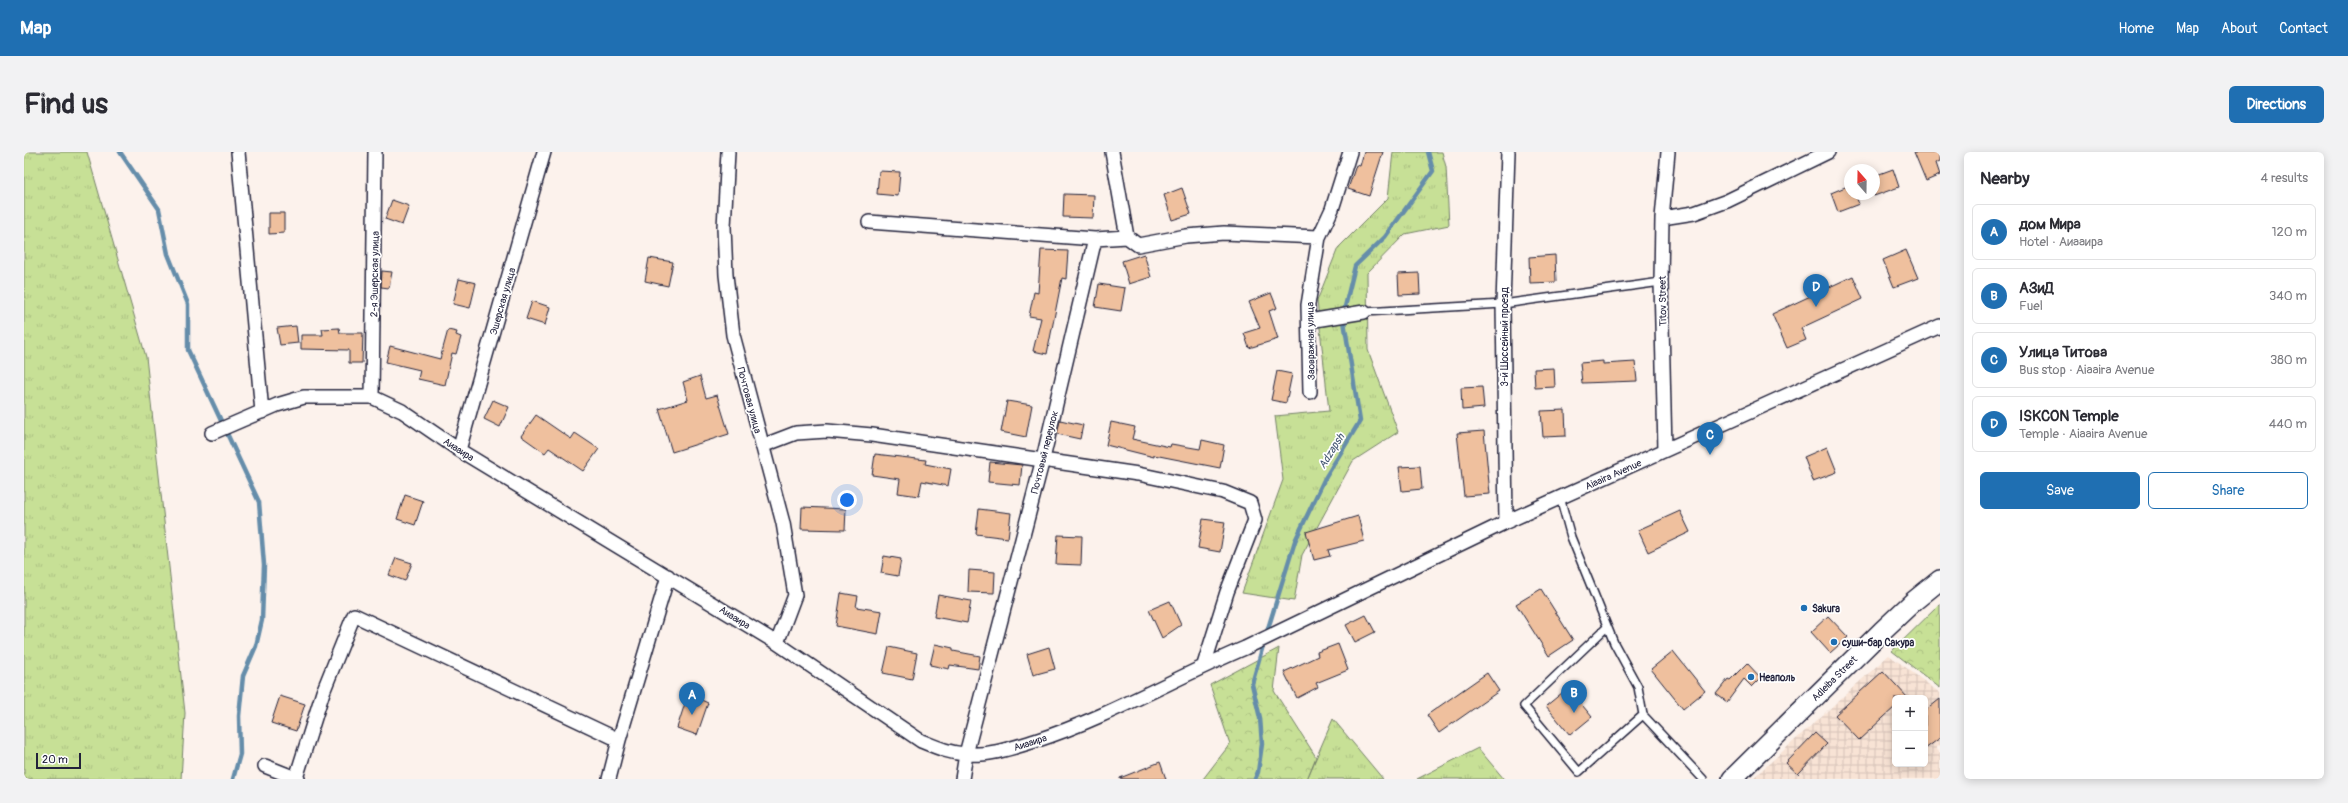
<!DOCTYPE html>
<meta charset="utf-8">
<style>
body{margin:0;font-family:Pangolin,sans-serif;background:#f2f2f3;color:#2b2b33}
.controls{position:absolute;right:12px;bottom:12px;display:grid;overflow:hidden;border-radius:6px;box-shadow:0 2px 10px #0003}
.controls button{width:36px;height:36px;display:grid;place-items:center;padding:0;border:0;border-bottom:1px solid #e1e1e2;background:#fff;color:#2b2b33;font:20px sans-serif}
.compass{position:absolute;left:1820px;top:12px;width:36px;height:36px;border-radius:50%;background:#fff;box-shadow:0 2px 10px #0003;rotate:340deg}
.scale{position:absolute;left:12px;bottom:10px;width:45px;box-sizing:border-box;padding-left:4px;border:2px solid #22223b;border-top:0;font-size:11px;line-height:14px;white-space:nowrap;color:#22223b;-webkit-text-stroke:3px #fff;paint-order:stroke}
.you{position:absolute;left:823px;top:348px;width:14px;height:14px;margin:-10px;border:3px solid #fff;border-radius:50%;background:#1a73e8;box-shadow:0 0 0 6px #1a73e833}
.badge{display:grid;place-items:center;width:26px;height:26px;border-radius:50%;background:#1f6fb2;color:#fff;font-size:13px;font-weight:700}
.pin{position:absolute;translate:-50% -33px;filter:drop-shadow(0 1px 2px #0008)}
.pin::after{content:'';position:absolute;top:21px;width:14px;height:12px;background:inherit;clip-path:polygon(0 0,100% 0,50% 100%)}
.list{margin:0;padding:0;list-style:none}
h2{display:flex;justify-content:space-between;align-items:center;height:52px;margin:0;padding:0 16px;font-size:17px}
h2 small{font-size:13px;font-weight:400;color:#7c7c81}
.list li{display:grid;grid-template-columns:26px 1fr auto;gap:12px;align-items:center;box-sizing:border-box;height:56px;margin:0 8px 8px;padding:0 8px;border:1px solid #e1e1e2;border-radius:6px}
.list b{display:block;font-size:15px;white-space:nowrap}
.list p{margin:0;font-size:13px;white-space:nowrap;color:#7c7c81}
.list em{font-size:13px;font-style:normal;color:#7c7c81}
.actions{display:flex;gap:8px;padding:12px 16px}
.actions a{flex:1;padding:9px 0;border:1px solid #1f6fb2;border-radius:6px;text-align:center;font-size:14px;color:#1f6fb2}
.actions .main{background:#1f6fb2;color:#fff}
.map{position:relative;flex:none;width:1916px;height:627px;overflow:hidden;border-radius:6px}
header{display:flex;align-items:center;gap:24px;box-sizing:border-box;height:56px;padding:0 20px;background:#1f6fb2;color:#fff}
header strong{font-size:19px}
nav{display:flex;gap:22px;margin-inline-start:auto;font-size:14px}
.intro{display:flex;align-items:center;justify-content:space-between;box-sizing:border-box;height:96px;padding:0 24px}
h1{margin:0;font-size:28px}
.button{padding:10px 18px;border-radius:6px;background:#1f6fb2;color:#fff;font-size:14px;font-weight:700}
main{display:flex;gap:24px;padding:0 24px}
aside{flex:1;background:#fff;border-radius:6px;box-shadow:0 2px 10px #0003}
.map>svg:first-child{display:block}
</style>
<header>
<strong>Map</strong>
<nav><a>Home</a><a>Map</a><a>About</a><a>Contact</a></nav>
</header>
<div class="intro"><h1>Find us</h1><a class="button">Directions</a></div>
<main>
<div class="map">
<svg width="1916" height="627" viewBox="0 0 1916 627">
<defs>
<pattern id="industrial-grid" width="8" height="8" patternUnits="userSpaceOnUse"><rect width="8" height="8" fill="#f8e3d5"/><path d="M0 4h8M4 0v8" fill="none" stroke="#d4c2b8"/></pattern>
<pattern id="grass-tufts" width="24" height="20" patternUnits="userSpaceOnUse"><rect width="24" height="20" fill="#c7e096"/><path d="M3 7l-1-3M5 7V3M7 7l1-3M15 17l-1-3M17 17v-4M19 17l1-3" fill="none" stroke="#abc082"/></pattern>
<pattern id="forest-crowns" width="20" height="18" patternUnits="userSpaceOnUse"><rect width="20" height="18" fill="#c7e096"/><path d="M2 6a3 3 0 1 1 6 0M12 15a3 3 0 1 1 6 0" fill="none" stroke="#abc082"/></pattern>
</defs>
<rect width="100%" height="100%" fill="#fcf2ec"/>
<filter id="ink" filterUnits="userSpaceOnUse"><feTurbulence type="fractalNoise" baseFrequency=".025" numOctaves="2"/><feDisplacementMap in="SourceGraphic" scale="8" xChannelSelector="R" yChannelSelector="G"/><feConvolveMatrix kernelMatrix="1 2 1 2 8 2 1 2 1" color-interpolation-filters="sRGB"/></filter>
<g filter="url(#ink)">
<path fill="url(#industrial-grid)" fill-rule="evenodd" d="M1865,503l51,38v52l-4,3 4,5v26h-188zM1871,546h30v66h-30z"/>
<path fill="url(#grass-tufts)" stroke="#748168" d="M0,0h63l59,205 39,356 -4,66h-157z
M1369,0h49l4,15 3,58 -44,9 -38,39 1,77 30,82 -45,29 -51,94 -8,46 -52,-8 41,-113 -8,-64 54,-5 -12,-110 21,-53 50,-50z
M1309,567l50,60h-76z
M1454,596l26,31h-87z"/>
<path fill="url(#forest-crowns)" stroke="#748168" d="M1916,452v84l-48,-37z
M1255,496l-5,43 42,66 -9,22h-104l27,-35 -20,-59z"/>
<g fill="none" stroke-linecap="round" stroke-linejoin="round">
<path stroke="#658daa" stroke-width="4.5" d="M96,0l39,57 9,45 20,50v46l71,152 5,63 -2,55 -6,26 -13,30 -4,40 1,38 -7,25
M1242,483l29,-94 29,-61 36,-59 -17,-106 12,-49 30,-29 48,-66 -5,-19
M1231,627l3,-7 4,-28 -2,-26 -8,-34 12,-42"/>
</g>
<path fill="#efc09e" stroke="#22223b" d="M1340,0h19l-14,44 -21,-7 8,-24 4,1z
M1890,0h26v9l-4,2 4,12 -14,6z
M1869,17l6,18 -25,9v-20z
M855,19l21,1 -2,24 -21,-2z
M1826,33v9h5l4,10 -21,8 -7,-19z
M1158,36l9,26 -19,6 -8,-25z
M1040,42l30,1 -1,23 -30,-1z
M368,48l17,6 -7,19 -17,-6z
M245,61h15v20l-15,1z
M1017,98l27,1 -2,28 -4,-1 -15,76 -14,-3 8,-33 -12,-2 5,-24 4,1z
M1882,98l12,28 -24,9 -11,-27z
M1120,102l7,23 -22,7 -7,-23z
M1531,103l1,27 -26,1 -1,-26z
M625,106l24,4 -5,24 -23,-5z
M358,119l10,1 -3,16 -8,-1z
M1395,121l1,21 -21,1 -1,-21z
M1829,124l10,23 -62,29 5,12 -19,8 -15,-34z
M435,127l17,4 -6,25 -17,-4z
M1075,132l26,4 -4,23 -26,-4z
M1247,141l6,15 -8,3 9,28 -29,9 -5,-15 16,-5 -11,-26z
M508,149l18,6 -5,18 -19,-6z
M272,174l2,17 -18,2 -3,-17z
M315,176l1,5h23l-1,30h-13v-13l-48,-1v-14h22l-1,-6z
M424,178l9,2 -1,3 5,2 -5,17 -4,-1 -7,32 -27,-6 2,-9 -34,-8 4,-16 50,13z
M1579,209v3l32,-2 2,19 -55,2 -2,-20z
M1530,216l1,19 -20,1 -1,-19z
M1253,219l15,3 -6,29 -15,-3z
M676,224l6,22 11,-3 12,39 -57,18 -13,-43 29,-9 -5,-18z
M1458,235l2,21 -22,2 -1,-22z
M469,248l16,7 -9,20 -16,-8z
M983,249l25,4 -6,32 -25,-5z
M1541,258l1,26 -23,1 -2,-26z
M512,263l35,24 4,-6 24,16 -16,22 -34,-23 -4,5 -24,-17z
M1036,268l23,5 -3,14 -23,-5z
M1087,270l24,5 -3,12 38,8 1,-3 29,5 2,-9 22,5 -4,23 -66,-13v2l-48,-12z
M1460,279l6,63 -26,2 -7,-63z
M1803,295l10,25 -24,9 -9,-24z
M851,302l51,6 -1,4 26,5 -3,17 -26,-5 -3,15 -21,-3 2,-14 -28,-4z
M966,310l32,3 -2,20 -32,-3z
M1396,314l2,23 -20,2 -3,-24z
M381,343l18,6 -8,24 -18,-6z
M778,355l44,2 -1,21 -44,-1z
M955,357l32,4 -3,25 -32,-4z
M1656,359l10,21 -42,20 -10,-22z
M1334,364l6,25 -36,9 2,6 -16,4 -8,-28z
M1179,367l22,3 -5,30 -22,-4z
M1034,383l24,1 -1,29 -25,-1z
M860,404l17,3 -3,17 -17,-3z
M372,406l16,5 -7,18 -16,-6z
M945,418l26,2 -1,21 -26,-1z
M1517,437l32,51 -24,16 -33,-52z
M817,441l17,3 -2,11 26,4 -4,23 -42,-8z
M914,443l33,6 -4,22 -33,-6z
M1146,449l11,24 -19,13 -13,-28z
M1342,463l9,17 -20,10 -9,-17z
M1804,464l20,21 -18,16 -19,-21z
M911,492l18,4v3l27,5 -2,13 -28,-4 -1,4 -19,-4z
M1314,492l10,26 -32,13 2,4 -21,11 -13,-26 34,-16 -1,-4z
M865,495l28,6 -5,26 -29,-6z
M1025,495l6,22 -22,6 -6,-21z
M1649,499l32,40 -22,18 -32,-40z
M1723,511l14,15 -9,9 -8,-8 -17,23 -11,-8 12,-15 2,1z
M1859,519l25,27h-13v9l-36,33 -24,-25z
M1463,521l12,18 -60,42 -12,-18z
M1544,536l24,29 -22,18 -24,-29z
M664,542l20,9 -11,32 -20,-7z
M256,544l25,8 -9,27 -25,-8z
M1916,547v39l-15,11v-38z
M1791,581l12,11 -29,30 -12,-11z
M1136,610l6,17h-46v-1z"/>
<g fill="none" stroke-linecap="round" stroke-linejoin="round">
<g stroke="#22223b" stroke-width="10">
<path id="service" d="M1340,160l139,-8 158,-22
M1536,345l11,40 43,106 24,44 5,28 60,64
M1583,475l-83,79 55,66 64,-57"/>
</g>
<g stroke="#22223b" stroke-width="16">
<path id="minor" d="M214,0l24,260
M704,0l-4,75 2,48 7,60 50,188 12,72 -18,48
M1638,66l32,-5 33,-12 101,-49
M845,70l226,17
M1103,85l11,8 48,-9 38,-3 95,4
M1285,169l55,-9
M1286,240l-2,-87 11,-68 13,-28 18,-57
M348,245l3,-245
M188,281l65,-28 27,-8h68l30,14 57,39 318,193 144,98c15,6 28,12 44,13 24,2 47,-6 70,-13 74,-24 139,-63 210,-93l261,-126 434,-196
M738,294l34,-13 31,-2 45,4 266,39 85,18 27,11 5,17 -28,72 -23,73
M435,298l85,-298
M1641,298l-4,-168 1,-64 6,-66
M1482,370l-3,-218 5,-152
M241,614l33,13
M272,626l27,-86 31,-77 265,125
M585,627l10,-39 49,-164
M938,627l4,-25 77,-295 52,-220 32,-2 -15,-85"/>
</g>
<g stroke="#22223b" stroke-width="22">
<path id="secondary" d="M1708,627l150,-148 32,-30 26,-21"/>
</g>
<use href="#service" stroke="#fff" stroke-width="7"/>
<use href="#minor" stroke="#fff" stroke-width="13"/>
<use href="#secondary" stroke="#fff" stroke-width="19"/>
</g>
</g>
<g fill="#1f6fb2" stroke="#fff" stroke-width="1.5">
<circle cx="1780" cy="456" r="4"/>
<circle cx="1810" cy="490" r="4"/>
<circle cx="1727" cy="525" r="4"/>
</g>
<g text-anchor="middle" stroke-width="3.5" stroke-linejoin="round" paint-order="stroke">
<g font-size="10" fill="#22223b" stroke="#fff">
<text transform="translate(350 122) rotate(-89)" y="4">2-я Эшерская улица</text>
<text transform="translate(478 149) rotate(-74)" y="4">Эшерская улица</text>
<text transform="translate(1638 149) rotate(-91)" y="4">Titov Street</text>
<text transform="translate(1480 185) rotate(-90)" y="4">3-й Шоссейный проезд</text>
<text transform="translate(1286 189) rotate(-91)" y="4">Заовражная улица</text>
<text transform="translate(726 248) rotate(75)" y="4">Почтовая улица</text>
<text transform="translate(435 297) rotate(33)" y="4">Аиааира</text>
<text transform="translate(1020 300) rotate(-76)" y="4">Почтовый переулок</text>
<text transform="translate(1589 322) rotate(-24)" y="4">Aiaaira Avenue</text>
<text transform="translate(711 465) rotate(32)" y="4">Аиааира</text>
<text transform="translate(1810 526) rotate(-45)" y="4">Adleiba Street</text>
<text transform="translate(1006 590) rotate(-18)" y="4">Аиааира</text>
</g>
<g font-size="10" font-weight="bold" fill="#22223b" stroke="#fff" text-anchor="start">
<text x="1788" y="460">Sakura</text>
<text x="1818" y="494">суши-бар Сакура</text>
<text x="1735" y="529">Неаполь</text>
</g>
<g font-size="11" font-style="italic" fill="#445772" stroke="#fff">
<text transform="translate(1307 299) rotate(-58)" y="4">Adzapsh</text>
</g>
</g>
</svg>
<div class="controls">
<button>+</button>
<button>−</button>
</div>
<svg class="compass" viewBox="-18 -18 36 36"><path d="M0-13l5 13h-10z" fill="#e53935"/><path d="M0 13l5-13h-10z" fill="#7c7c81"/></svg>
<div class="scale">20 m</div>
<div class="you"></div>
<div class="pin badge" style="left:668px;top:563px">A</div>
<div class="pin badge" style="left:1550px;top:561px">B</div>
<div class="pin badge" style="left:1686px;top:303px">C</div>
<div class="pin badge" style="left:1792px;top:155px">D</div>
</div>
<aside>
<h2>Nearby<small>4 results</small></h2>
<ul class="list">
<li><span class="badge">A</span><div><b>дом Мира</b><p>Hotel · Аиааира</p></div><em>120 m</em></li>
<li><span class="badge">B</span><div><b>АЗиД</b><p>Fuel</p></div><em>340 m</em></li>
<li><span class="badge">C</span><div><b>Улица Титова</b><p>Bus stop · Aiaaira Avenue</p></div><em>380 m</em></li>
<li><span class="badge">D</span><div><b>ISKCON Temple</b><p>Temple · Aiaaira Avenue</p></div><em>440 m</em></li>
</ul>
<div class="actions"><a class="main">Save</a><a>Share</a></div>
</aside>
</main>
